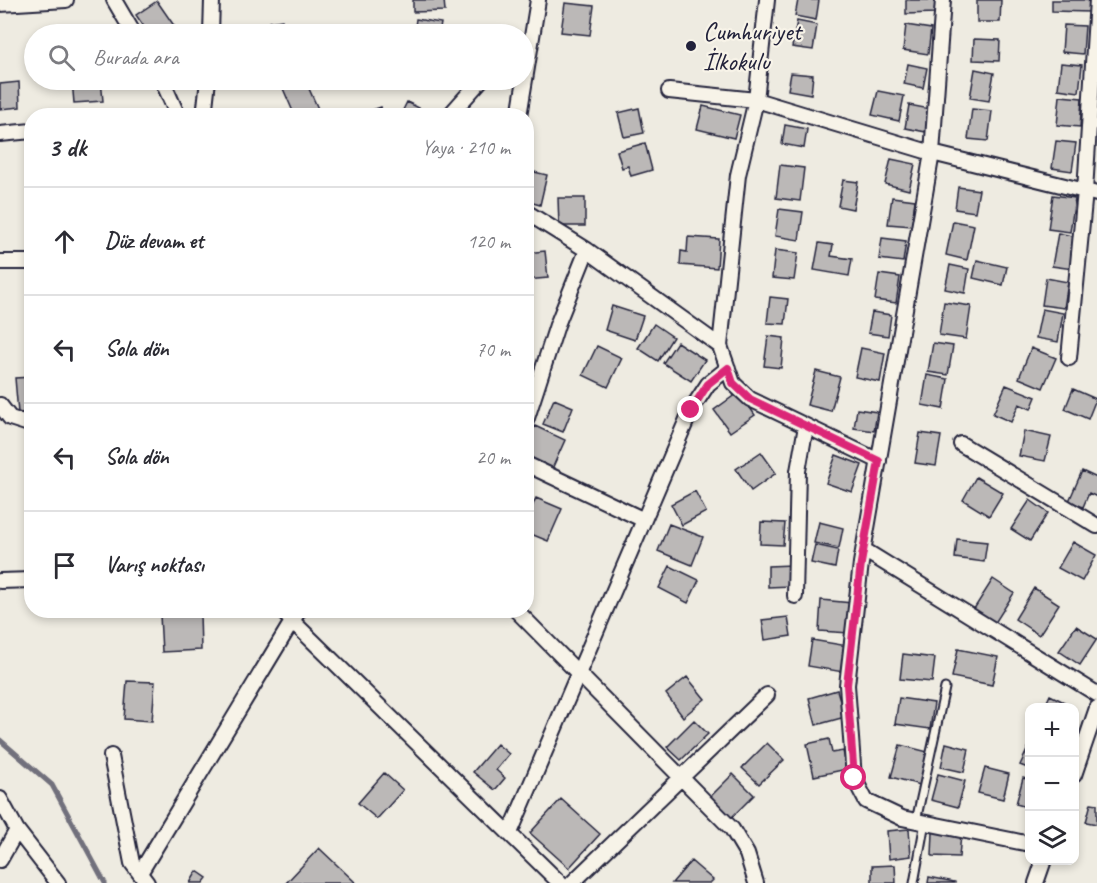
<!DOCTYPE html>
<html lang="tr">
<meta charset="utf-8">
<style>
body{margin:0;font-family:Caveat,sans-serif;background:#f2f2f3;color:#2b2b33}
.controls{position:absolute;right:18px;bottom:18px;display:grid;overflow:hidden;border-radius:12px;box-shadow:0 3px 9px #0003}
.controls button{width:54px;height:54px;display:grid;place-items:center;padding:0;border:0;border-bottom:2px solid #e1e1e2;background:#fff;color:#2b2b33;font:30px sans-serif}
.stop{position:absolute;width:18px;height:18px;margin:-14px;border:4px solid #db2777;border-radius:50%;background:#fff}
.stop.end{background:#db2777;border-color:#fff;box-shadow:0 2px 6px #0008}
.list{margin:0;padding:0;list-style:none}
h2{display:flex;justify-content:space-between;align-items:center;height:78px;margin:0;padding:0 24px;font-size:26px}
h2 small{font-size:20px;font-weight:400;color:#7c7c81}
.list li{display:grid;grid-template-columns:39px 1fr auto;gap:18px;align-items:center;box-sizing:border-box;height:108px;padding:0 24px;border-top:2px solid #e1e1e2}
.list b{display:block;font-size:22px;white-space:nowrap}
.list em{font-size:20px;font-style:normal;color:#7c7c81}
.icon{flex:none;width:33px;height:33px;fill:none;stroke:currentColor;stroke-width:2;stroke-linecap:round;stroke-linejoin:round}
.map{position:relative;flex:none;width:1097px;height:883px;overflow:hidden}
.search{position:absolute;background:#fff;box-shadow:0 3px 9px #0003;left:24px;top:24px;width:510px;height:66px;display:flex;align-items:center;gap:15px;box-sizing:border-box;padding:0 21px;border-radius:33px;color:#7c7c81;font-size:22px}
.panel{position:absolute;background:#fff;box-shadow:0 3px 9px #0003;left:24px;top:108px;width:510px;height:510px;border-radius:24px}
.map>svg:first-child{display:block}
</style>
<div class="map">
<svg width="1097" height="883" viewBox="0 0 1097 883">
<rect width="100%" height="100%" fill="#eeebe1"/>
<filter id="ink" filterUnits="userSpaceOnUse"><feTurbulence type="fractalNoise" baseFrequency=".0167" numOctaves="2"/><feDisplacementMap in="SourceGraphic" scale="12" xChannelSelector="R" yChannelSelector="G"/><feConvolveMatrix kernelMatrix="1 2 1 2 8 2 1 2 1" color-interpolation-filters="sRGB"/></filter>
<g filter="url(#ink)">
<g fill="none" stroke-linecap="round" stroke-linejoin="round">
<path stroke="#716f7b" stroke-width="5" d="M0,740l52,45 53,98"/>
</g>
<path fill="#bbb8b7" stroke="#22223b" stroke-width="1.5" d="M413,0h31l1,11 -32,1z
M798,0h21l-3,20 -21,-4z
M906,0h29v13l-29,1z
M977,0h24l-1,22h-23z
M1052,0h38v12l-38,-1z
M157,1l18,26 -12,7h-14l-13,-19z
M565,3l29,3 -4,29 -29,-3z
M416,19l25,4 -2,11h-25z
M282,20l2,14h-13l-2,-12z
M797,21l20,4 -4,25 -21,-3z
M906,25l25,4 -3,25 -25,-4z
M1064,25l21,1 -2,28 -21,-2z
M974,39l26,1 -1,21 -26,-1z
M30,45h4v25h-3z
M1061,63l21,2 -3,27 -21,-3z
M908,64l19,4 -4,20 -19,-4z
M975,69l19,4 -5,28 -19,-3z
M791,73l22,2 -2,19 -23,-4z
M72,80h29l2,21 -29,2z
M290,80h15l14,31 -10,5h-14l-14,-32z
M19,82l1,25 -20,2v-25z
M878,91l26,5 -5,25 -27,-6z
M1060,96l22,2 -2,29 -23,-2z
M407,102l20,10 -2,4h-25z
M909,105l21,4 -4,23 -21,-4z
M703,106l37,9 -6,23 -37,-9z
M381,107l2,9h-25l-1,-1z
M639,108l5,25 -20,4 -6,-24z
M972,109l20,2 -4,30 -20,-2z
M785,125l22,4 -3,19 -22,-4z
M1056,141l20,2 -4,28 -20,-3z
M645,143l7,27 -21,6 -3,-10 -6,2 -5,-17z
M891,159l24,5 -6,26 -24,-6z
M780,165l24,3 -4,33 -24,-3z
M526,170l21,5 -7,30 -14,-4z
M843,180l15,2 -5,27 -15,-3z
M958,187l21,3 -4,22 -20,-3z
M1053,195l22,3 -5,34 -22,-3z
M892,197l23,3 -3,26 -24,-2z
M558,198h27v28h-26z
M779,209l24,3 -4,28 -24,-4z
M953,221l21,4 -7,35 -21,-5z
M1058,233l20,4 -5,32 -21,-3z
M688,237l31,2 -2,29 -37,-3 1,-14 6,1z
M882,238l24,3 -3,21 -24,-3z
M819,243l14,2 -2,11 21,3 -3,17 -35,-6z
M775,250l23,3 -4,27 -22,-2z
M545,251l3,27 -22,2v-27z
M977,260l30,7 -4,18 -30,-7z
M950,265l19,4 -4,24 -20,-4z
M879,274l21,3 -4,26 -21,-3z
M1046,278l22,4 -4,26 -22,-3z
M770,297l18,2 -3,25 -18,-1z
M944,302l27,4 -5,33 -27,-4z
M612,306l31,10 -8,24 -30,-10z
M1042,309l21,4 -5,29 -22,-4z
M872,312l19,3 -3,21 -20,-3z
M654,324l19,13 -15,24 -20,-13z
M768,336l16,2 -3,30 -17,-2z
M677,342l28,18 -14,21 -28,-18z
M933,343l20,3 -5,29 -20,-3z
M597,346l25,12 -14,29 -25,-12z
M861,348l24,5 -5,29 -25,-5z
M1031,348l25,10 -13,30 -24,-10z
M816,371l24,6 -9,34 -24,-6z
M927,375l21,4 -5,30 -21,-4z
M32,377v35l-14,1 -3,-35z
M1006,385l30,12 -5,12 -12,-5 -8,18 -18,-8z
M1073,389l23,10 -8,20 -23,-10z
M739,392l16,23 -25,17 -16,-22z
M554,399l19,8 -10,25 -20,-8z
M857,409l20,3 -3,19 -20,-3z
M535,426l30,14 -13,29 -26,-12v-13z
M1024,431l27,6 -6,24 -26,-5z
M920,433l21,3 -5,30 -21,-3z
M761,452l15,21 -25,18 -15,-22z
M836,455l26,10 -10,27 -26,-9z
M1082,471l15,7v19l-8,-4 -6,14 -14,-6z
M976,477l27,16 -14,23 -26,-16z
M695,491l11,21 -24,13 -11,-21z
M536,498l26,11 -14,32 -22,-9v-12z
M1030,500l18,13 -18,28 -19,-12z
M761,522l24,1 -2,22 -23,-1z
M819,522l24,6 -4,20 -25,-5z
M669,524l34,13 -11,28 -34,-14z
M957,539l30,3 -3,20 -29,-4z
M1073,542l23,13 -14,26 -24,-13z
M815,545l23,5 -3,18 -24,-5z
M792,565v21l-24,1v-21z
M670,566l29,14 -11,23 -29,-15z
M993,579l21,14 -21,33 -21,-14z
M1034,588l25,16 -20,31 -24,-16z
M821,600l31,3 -2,30 -31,-2z
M200,613l1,37 -39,2 -2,-37z
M788,617l3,19 -26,4 -3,-20z
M1076,626l21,13 -17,26 -21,-14z
M812,640l36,6 -5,26 -35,-6z
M958,649l40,8 -6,28 -40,-8z
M903,654l32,4 -3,24 -32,-3z
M687,677l18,22 -22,18 -17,-23z
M127,681l28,1 -3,39 -28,-2z
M837,690l8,27 -29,8 -7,-27z
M1050,695l20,10 -1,3h-25z
M899,698l35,5 -4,26 -35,-5z
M694,720l14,14 -27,26 -14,-13z
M829,739l3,14 11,-2 4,18 -33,7 -7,-32z
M767,743l17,17 -25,24 -17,-16z
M946,743l23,6 -5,23 -23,-5z
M497,744l12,10 -13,16 9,8 -10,12 -22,-18z
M1030,744v25l-10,-4z
M900,745l28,7 -8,33 -29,-8z
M985,768l24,6 -6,25 -25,-6z
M384,773l19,17 -26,29 -19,-16z
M733,774l21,21 -24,24 -21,-21z
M938,774l27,7 -7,26 -27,-7z
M1023,778l7,2v28l-14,-4z
M561,799l39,35 -31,34 -39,-35z
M1091,803l6,1v20l-11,-2z
M909,829l2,27 -22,3 -2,-28z
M933,832l28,2 -2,23 -27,-1z
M319,848l37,35h-70z
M691,861l22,19 -3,3h-38z
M895,865l1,18h-24v-17z
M197,871l10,7 -4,5h-13z
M929,877l26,5v1h-27z"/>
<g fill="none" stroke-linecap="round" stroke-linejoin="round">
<g stroke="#22223b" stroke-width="11">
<path id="service" d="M916,821l29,-133
M914,883l11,-61"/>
</g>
<g stroke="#22223b" stroke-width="18">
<path id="minor" d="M114,0l20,34
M767,0l-11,100 -18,75 -18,171 13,37 17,16 129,62
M943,0l-11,153 -71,410 -14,122 7,93 12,23 36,17 128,26
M0,4l66,-4
M211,34l1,-34
M162,80l16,36
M669,91l87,9 176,53 165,41
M204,116l4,-36
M449,116l32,-36
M519,116l19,-116
M0,134l32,-3
M526,212l61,38 133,96
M0,262h32
M1069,358l16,-167 12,-191
M0,405l10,13 22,7
M526,421l31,-96 30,-75
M961,444l136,82
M526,464l118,56
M864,550l233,144
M0,581l32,-1
M795,596l3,-125 8,-45
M281,610l279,273
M516,610l216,219 15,25 9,29
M111,756l21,107 15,20
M1074,775l23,-67
M0,799l17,31 41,53
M510,833l181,-423 17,-26 20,-16
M0,860l17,-30
M140,873l159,-263
M572,883l195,-188
M1036,883l8,-23"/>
</g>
<use href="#service" stroke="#f7f3e8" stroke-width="7"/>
<use href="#minor" stroke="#f7f3e8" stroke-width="14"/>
</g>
</g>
<g fill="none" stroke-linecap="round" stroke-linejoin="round" filter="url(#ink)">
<path stroke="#db2777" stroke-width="8" d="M691,410l17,-26 20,-16 5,15 17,16 129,62 -18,102 -14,122 7,93"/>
</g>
<circle fill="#22223b" stroke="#f7f3e8" stroke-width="2" cx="691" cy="46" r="6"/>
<g text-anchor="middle" stroke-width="4.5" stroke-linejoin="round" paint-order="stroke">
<g font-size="26" fill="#22223b" stroke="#f7f3e8" text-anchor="start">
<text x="703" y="40">Cumhuriyet<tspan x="703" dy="30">İlkokulu</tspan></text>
</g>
</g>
</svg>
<div class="controls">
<button>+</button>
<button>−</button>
<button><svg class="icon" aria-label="layers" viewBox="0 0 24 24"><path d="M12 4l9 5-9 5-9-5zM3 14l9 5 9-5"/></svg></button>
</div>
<div class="stop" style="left:854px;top:778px"></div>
<div class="stop end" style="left:691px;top:410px"></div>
<div class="search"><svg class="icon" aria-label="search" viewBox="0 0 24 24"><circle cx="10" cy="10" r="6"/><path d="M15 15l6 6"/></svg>Burada ara</div>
<section class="panel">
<h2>3 dk<small>Yaya · 210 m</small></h2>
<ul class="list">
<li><svg class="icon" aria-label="ahead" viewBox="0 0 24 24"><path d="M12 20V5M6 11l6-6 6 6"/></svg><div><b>Düz devam et</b></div><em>120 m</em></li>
<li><svg class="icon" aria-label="left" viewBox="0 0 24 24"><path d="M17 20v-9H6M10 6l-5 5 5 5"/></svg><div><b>Sola dön</b></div><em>70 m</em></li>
<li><svg class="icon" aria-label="left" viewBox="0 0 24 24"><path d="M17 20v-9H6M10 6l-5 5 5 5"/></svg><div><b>Sola dön</b></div><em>20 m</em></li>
<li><svg class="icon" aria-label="arrive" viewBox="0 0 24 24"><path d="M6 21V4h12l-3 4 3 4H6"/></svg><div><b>Varış noktası</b></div></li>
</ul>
</section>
</div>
